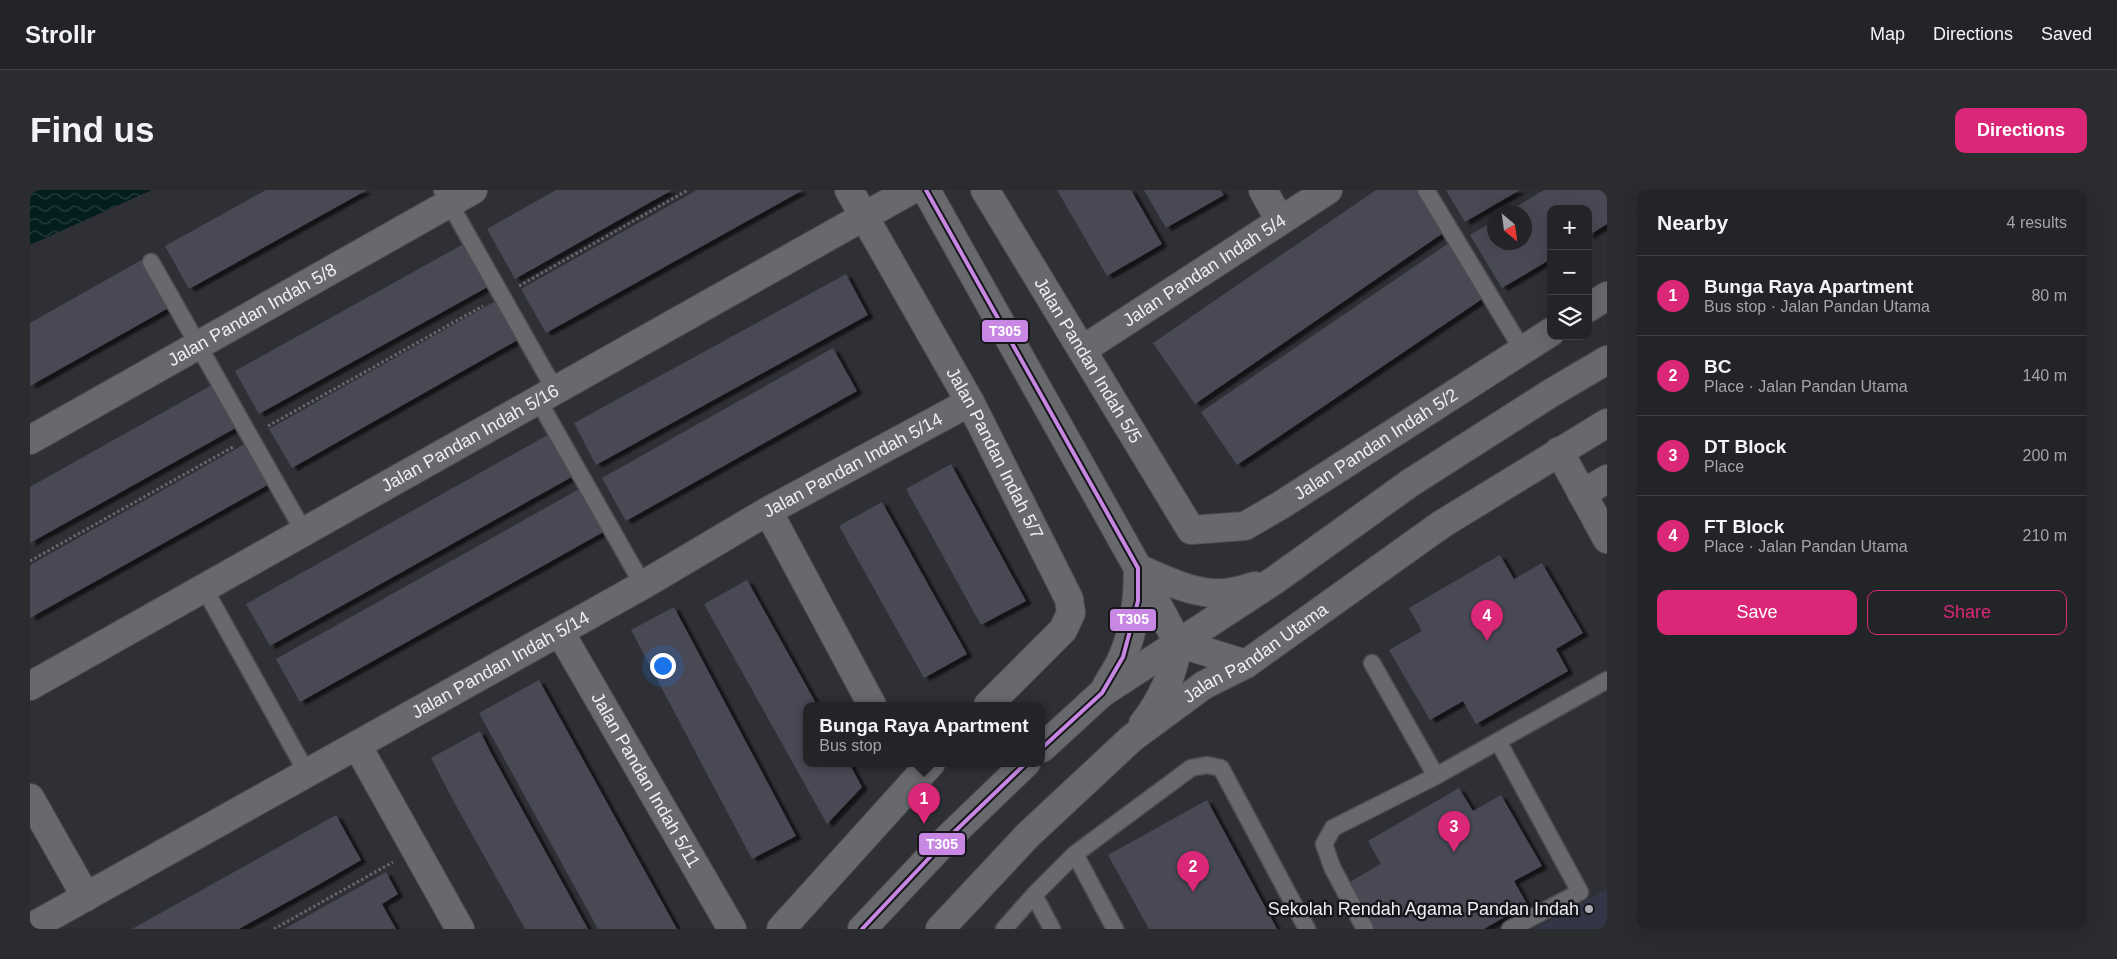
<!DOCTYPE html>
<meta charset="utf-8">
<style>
body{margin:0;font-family:Arial,sans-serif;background:#2b2c30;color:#f1f3f6}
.controls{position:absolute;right:15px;top:15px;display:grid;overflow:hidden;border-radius:10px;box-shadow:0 5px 20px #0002}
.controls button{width:45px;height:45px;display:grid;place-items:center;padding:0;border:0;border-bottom:1px solid #404145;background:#232428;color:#f1f3f6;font:25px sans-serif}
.compass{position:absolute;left:1457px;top:15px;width:45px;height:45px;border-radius:50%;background:#232428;box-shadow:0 5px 20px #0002;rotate:151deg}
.you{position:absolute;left:632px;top:475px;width:18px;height:18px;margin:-12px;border:4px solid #fff;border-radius:50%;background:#1a73e8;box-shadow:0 0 0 8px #1a73e833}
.badge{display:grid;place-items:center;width:32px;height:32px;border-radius:50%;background:#db2777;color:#fff;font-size:16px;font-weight:700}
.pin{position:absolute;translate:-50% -41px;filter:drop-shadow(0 1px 2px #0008)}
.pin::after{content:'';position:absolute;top:26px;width:18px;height:15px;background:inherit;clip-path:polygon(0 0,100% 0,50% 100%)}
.popup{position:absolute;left:773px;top:512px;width:242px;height:65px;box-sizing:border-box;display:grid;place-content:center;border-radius:10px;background:#232428;filter:drop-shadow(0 1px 4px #0005);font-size:16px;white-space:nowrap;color:#a3a4a8}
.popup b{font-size:19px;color:#f1f3f6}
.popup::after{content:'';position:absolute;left:50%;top:100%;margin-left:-10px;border:10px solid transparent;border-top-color:#232428}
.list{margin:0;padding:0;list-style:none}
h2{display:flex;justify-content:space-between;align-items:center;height:65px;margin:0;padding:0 20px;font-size:21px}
h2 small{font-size:16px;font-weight:400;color:#a3a4a8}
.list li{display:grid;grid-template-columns:32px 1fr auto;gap:15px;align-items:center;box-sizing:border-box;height:80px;padding:0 20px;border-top:1px solid #404145}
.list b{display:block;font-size:19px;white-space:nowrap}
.list p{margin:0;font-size:16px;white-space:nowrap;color:#a3a4a8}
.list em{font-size:16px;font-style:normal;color:#a3a4a8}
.actions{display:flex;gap:10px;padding:15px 20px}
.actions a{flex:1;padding:11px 0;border:1px solid #db2777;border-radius:10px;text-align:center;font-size:18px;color:#db2777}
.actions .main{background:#db2777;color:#fff}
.icon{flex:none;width:28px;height:28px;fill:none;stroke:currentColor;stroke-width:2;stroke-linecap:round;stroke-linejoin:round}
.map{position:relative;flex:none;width:1577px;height:739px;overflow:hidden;border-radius:10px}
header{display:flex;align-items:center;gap:30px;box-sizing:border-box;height:70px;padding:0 25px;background:#232428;border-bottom:1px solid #404145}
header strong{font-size:24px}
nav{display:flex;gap:28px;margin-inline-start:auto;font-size:18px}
.intro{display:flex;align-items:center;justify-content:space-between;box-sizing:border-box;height:120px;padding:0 30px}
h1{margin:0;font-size:35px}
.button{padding:12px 22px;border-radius:10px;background:#db2777;color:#fff;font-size:18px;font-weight:700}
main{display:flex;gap:30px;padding:0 30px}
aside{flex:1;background:#232428;border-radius:10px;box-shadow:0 5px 20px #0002}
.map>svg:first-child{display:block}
</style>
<header>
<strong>Strollr</strong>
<nav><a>Map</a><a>Directions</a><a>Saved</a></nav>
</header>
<div class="intro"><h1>Find us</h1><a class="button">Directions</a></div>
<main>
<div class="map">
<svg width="1577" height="739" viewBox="0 0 1577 739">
<defs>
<pattern id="water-waves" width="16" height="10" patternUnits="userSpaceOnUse" patternTransform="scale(1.25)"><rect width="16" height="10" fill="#041d1e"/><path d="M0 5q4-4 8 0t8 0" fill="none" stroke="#293e3f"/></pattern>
<filter id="shadow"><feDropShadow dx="5.5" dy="3" stdDeviation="1" flood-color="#0009"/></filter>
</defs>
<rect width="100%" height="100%" fill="#2f3036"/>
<path fill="#333646" d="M1577,699v40h-73z"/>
<path fill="url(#water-waves)" d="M0,0h122l-122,55z"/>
<path fill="#484955" filter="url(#shadow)" d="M236,0h101l-178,99 -24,-43z
M526,0h116l-157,89 -28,-50z
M667,0h106l-257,143 -25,-44z
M1027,0h74l31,54 -55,32z
M1114,0h76l4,5 -58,33z
M1346,0h41l29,41 -251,173 -42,-61z
M1416,0h74l-55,32z
M1514,0h63v34l-19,12v-27h-37v50l-49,29 -32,-53 24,-14v21h30v-30h-16z
M439,51l24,43 -234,130 -24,-43z
M1419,53l36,54 -248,168 -36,-53z
M115,68l27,48 -142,80v-63z
M816,84l22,41 -272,150 -22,-42z
M471,108l22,39 -231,131 -23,-39z
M803,158l24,43 -231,130 -24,-43z
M187,192l24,43 -211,118v-56z
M523,242l24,42 -307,172 -24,-42z
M220,251l23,41 -243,136v-53z
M921,274l75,137 -45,24 -75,-136z
M553,297l24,43 -307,172 -24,-43z
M852,312l85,152 -43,24 -85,-152z
M1470,365l14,24 28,-16 41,70 -27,16 12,22 -92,53 -13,-23 -33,19 -41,-70 33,-19 -13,-23z
M717,390l70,125h-11v58h43l13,24 -35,37 -123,-220z
M644,417l122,229 -44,23 -121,-229z
M509,490l113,204 25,45h-79l-119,-216z
M450,541l11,22 97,176h-63l-71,-127 -23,-44z
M1429,598l14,23 28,-16 41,71 -28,15 13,23 -43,25h-109l-27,-46 33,-19 -13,-23z
M1177,610l70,129h-128l-41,-74z
M306,625l25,45 -43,25 -79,44h-107z
M356,682l12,22 -16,10 14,25h-112z"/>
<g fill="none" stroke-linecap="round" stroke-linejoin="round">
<g stroke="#4c4c51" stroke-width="19">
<path id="service" d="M412,0l113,200
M1396,0l96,159
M121,72l153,270
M508,210l105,185
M174,398l103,185
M1342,473l64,113
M1468,551l82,151 -70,37
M1045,664l40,75
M1004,705l18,34
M974,739l30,-34 41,-41 116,-86 16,-3 14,3 86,161
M1335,739l-33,-62 -8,-23 9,-16 103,-52 171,-96"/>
</g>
<g stroke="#4c4c51" stroke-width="30">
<g id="minor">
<path id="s1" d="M819,0l121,212 99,197 2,14 -8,17 -75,75"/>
<path id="s2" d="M955,0l206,340 54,-4 36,-21 270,-173"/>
<path d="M1233,0l17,31"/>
<path d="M1558,118l19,-12"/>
<path id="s3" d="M1052,160l246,-160"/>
<path id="s4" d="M0,250l443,-250"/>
<path d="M1529,261l48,88"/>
<path d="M1552,304l25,-15"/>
<path d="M738,321l104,194"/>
<path id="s5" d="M530,442l172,297"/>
<path id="s6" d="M0,496l881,-496"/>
<path d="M327,555l103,184"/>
<path d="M0,608l56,99"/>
<path id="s7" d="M0,738l613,-343 125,-74 202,-109"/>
<path d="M751,739l150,-166"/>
</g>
</g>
<g stroke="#4c4c51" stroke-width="30">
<path id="tertiary" d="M896,0l212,378 40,75"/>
</g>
<g stroke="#4c4c51" stroke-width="30">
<g id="secondary">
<path d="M1148,453l68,21"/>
<path d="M1076,497c5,-10 13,-20 17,-31 12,-28 15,-58 15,-88 29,13 62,30 94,24 8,-1 16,-4 23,-6"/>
<path d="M1113,534c18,-23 31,-52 35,-81"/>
<path d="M1012,558l60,-55 173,-113 135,-97 141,-90 56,-33"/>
<path d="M832,739l86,-91 78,-75"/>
<path id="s8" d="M910,739l88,-94 104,-97 72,-53 42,-21 196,-140 165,-101"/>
</g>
</g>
<path stroke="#66676c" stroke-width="3" stroke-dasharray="2.5 2.5" stroke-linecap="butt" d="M489,96l169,-96
M238,236l215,-120
M0,371l203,-114
M244,739l119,-67"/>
<use href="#service" stroke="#68696d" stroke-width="16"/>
<use href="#minor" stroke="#68696d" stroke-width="28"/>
<use href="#tertiary" stroke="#68696d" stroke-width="28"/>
<use href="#secondary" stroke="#68696d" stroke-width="28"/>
<g stroke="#16161b" stroke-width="8">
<path id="bus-1" d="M896,0l212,378v33l-15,56 -21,36 -60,55
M832,739l86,-91 78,-75"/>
</g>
<use href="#bus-1" stroke="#c787e3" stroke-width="4"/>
</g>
<circle fill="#abacb3" stroke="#16161b" stroke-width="2" cx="1559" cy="719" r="5"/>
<g text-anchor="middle" stroke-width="5" stroke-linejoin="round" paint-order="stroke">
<g font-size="18" fill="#eeeff6" stroke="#16161b">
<text dy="6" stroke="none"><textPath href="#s3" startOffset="146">Jalan Pandan Indah 5/4</textPath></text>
<text dy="6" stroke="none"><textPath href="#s4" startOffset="255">Jalan Pandan Indah 5/8</textPath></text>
<text dy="6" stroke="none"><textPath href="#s2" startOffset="199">Jalan Pandan Indah 5/5</textPath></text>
<text dy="6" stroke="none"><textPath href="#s6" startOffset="505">Jalan Pandan Indah 5/16</textPath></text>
<text dy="6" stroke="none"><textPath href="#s2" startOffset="606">Jalan Pandan Indah 5/2</textPath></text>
<text dy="6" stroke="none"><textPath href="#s1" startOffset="301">Jalan Pandan Indah 5/7</textPath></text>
<text dy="6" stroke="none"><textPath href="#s7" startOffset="944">Jalan Pandan Indah 5/14</textPath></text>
<text dy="6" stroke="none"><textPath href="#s8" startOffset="421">Jalan Pandan Utama</textPath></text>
<text dy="6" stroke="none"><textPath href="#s7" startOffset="539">Jalan Pandan Indah 5/14</textPath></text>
<text dy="6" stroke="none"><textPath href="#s5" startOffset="171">Jalan Pandan Indah 5/11</textPath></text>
</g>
<g font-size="18" fill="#eeeff6" stroke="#16161b" text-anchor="end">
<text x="1549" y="725">Sekolah Rendah Agama Pandan Indah</text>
</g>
</g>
<g stroke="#16161b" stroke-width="2">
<rect x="951" y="129" width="48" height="24" rx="5" fill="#c787e3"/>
<rect x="1079" y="418" width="48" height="24" rx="5" fill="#c787e3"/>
<rect x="888" y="642" width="48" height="24" rx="5" fill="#c787e3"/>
</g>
<g font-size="14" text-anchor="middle" font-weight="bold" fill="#fff">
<text x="975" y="146">T305</text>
<text x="1103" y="434">T305</text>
<text x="912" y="659">T305</text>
</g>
</svg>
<div class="controls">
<button>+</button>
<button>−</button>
<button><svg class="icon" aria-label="layers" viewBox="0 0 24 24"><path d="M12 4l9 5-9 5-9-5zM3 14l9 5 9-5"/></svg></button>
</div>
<svg class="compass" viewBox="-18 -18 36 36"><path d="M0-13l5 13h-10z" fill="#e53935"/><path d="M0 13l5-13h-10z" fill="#a3a4a8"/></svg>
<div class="you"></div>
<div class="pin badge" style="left:894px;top:634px">1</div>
<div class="popup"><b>Bunga Raya Apartment</b>Bus stop</div>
<div class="pin badge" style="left:1163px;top:702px">2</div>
<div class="pin badge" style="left:1424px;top:662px">3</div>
<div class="pin badge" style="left:1457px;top:451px">4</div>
</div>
<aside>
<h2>Nearby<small>4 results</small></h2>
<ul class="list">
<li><span class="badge">1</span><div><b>Bunga Raya Apartment</b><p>Bus stop · Jalan Pandan Utama</p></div><em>80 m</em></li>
<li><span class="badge">2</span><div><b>BC</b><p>Place · Jalan Pandan Utama</p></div><em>140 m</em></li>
<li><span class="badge">3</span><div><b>DT Block</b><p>Place</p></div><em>200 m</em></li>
<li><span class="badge">4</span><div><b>FT Block</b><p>Place · Jalan Pandan Utama</p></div><em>210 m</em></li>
</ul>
<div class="actions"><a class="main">Save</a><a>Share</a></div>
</aside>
</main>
